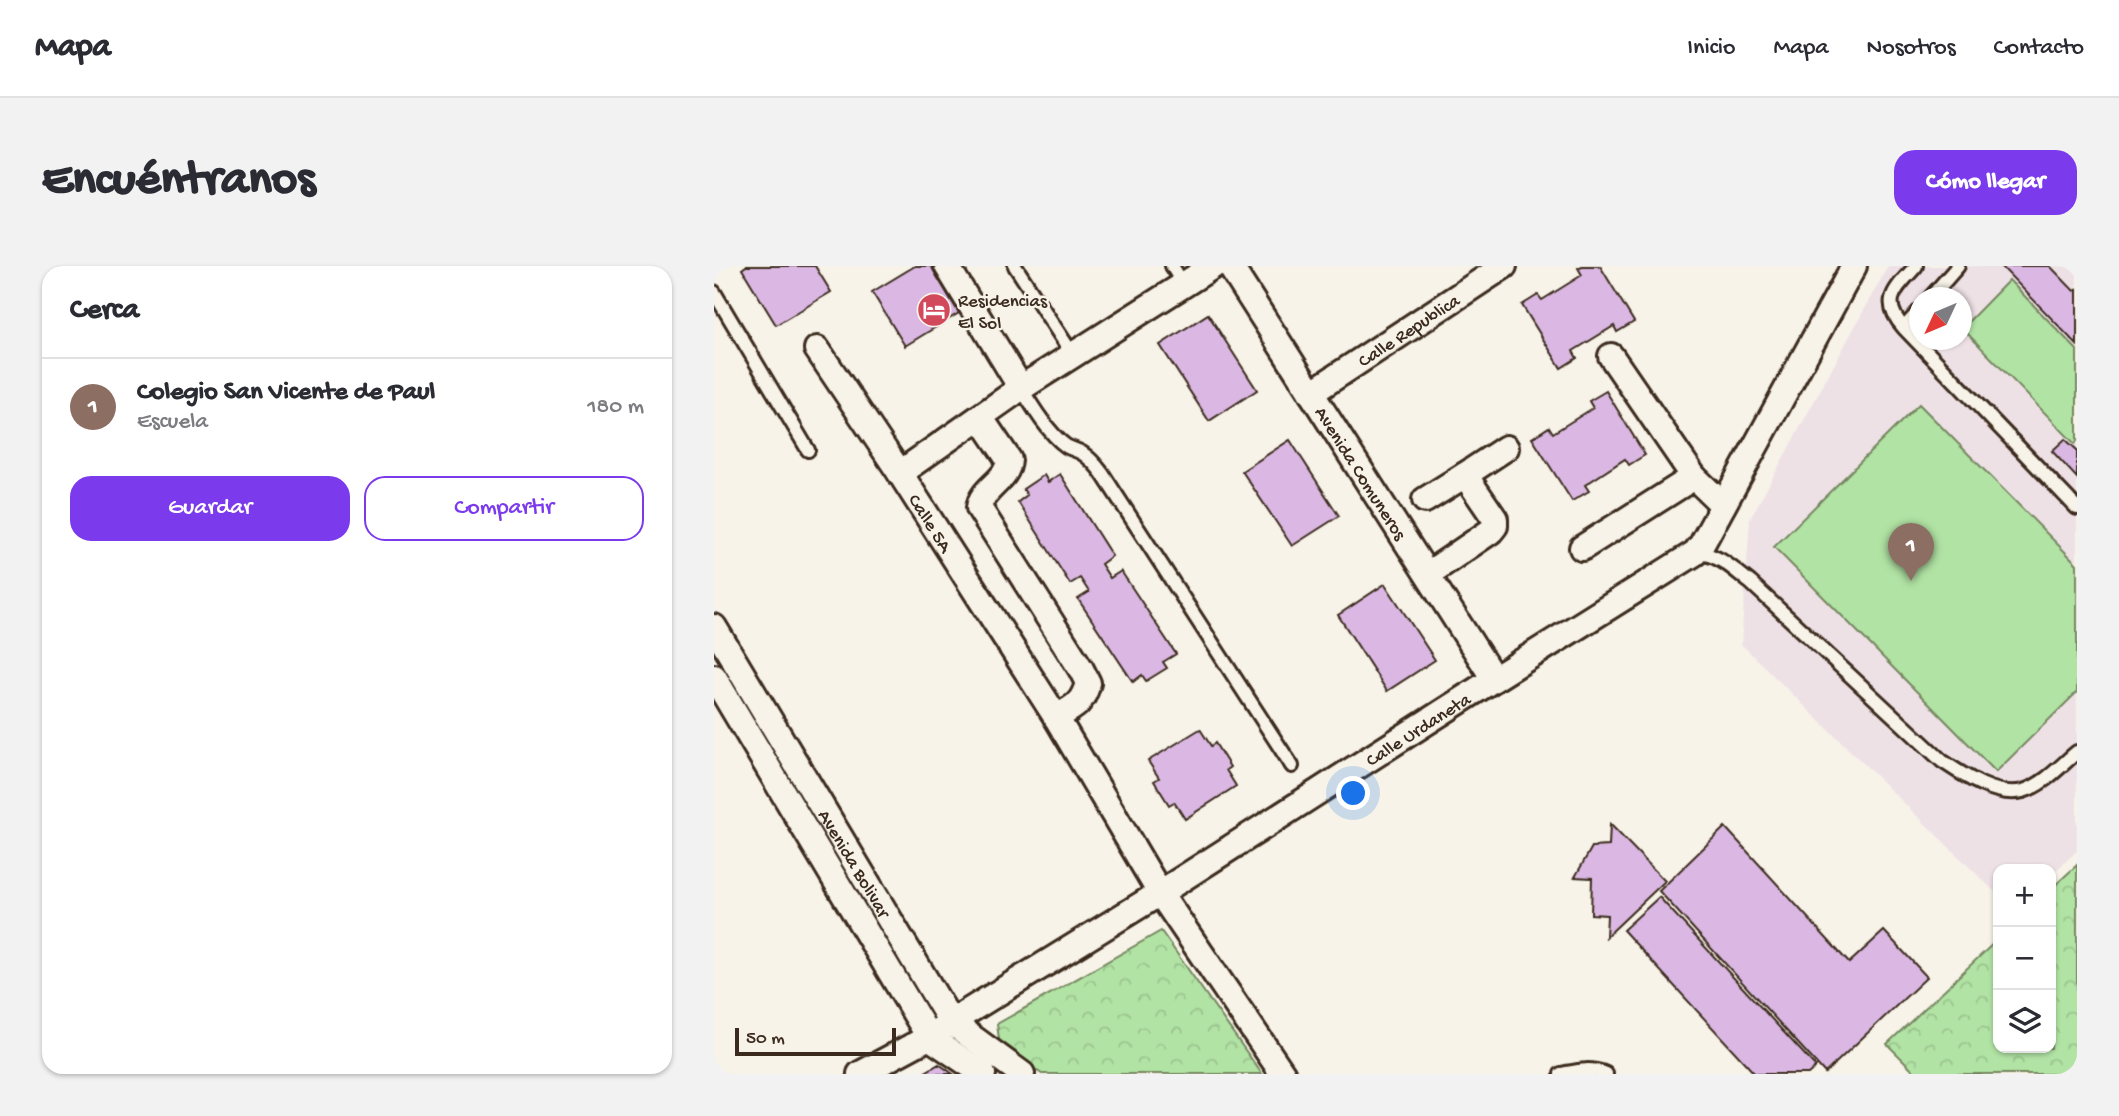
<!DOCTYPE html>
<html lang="es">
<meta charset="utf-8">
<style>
body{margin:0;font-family:"Gochi Hand",sans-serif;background:#f2f2f3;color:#2b2b33}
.controls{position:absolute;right:21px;bottom:21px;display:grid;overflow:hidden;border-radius:14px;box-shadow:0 2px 5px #0004}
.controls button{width:63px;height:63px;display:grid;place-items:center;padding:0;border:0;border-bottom:2px solid #e1e1e2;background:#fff;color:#2b2b33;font:35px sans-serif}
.compass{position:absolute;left:1195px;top:21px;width:63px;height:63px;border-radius:50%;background:#fff;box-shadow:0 2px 5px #0004;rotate:226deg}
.scale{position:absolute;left:21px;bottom:18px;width:161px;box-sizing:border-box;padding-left:7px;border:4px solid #3b2a1e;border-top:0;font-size:19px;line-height:24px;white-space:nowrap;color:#3b2a1e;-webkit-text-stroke:5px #f7f3e8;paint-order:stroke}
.you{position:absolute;left:640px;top:528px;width:24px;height:24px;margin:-18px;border:5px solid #fff;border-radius:50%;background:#1a73e8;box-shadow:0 0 0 10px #1a73e833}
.badge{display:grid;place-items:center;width:46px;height:46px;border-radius:50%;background:#7c3aed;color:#fff;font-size:23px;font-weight:700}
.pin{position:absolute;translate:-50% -58px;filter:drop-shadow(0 2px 4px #0008)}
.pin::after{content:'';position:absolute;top:37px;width:24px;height:21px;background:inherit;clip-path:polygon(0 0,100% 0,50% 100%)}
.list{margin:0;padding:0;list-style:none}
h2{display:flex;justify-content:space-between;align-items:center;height:91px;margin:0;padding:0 28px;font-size:30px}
h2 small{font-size:23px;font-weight:400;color:#7c7c81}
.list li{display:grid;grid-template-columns:46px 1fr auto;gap:21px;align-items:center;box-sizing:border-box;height:98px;padding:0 28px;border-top:2px solid #e1e1e2}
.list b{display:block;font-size:26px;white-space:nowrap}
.list p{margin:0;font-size:23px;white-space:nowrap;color:#7c7c81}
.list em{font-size:23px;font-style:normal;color:#7c7c81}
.actions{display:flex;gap:14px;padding:21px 28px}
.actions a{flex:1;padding:16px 0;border:2px solid #7c3aed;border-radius:21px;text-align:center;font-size:24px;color:#7c3aed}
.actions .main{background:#7c3aed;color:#fff}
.icon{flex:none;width:38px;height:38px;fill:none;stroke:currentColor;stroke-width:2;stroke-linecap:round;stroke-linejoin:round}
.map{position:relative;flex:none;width:1363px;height:808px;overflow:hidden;border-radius:21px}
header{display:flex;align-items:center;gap:42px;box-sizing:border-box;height:98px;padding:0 35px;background:#fff;border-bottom:2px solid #e1e1e2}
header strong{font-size:33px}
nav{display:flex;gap:38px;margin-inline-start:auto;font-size:24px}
.intro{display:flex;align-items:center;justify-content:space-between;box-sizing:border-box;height:168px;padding:0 42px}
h1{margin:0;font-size:49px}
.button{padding:18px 32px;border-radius:21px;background:#7c3aed;color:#fff;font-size:24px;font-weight:700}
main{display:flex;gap:42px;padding:0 42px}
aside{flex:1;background:#fff;border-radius:21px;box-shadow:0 2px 5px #0004}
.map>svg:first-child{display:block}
</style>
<header>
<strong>Mapa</strong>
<nav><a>Inicio</a><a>Mapa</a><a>Nosotros</a><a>Contacto</a></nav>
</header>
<div class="intro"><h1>Encuéntranos</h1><a class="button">Cómo llegar</a></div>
<main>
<aside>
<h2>Cerca<small></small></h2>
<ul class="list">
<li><span class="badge" style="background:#8d6e63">1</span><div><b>Colegio San Vicente de Paul</b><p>Escuela</p></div><em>180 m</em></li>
</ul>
<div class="actions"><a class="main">Guardar</a><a>Compartir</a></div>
</aside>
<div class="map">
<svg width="1363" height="808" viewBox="0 0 1363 808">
<defs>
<pattern id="park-crowns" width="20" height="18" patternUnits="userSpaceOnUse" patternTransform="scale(1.75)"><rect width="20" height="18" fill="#b1e3a4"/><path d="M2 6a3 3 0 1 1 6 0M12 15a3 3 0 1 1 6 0" fill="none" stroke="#99c38d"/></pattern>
</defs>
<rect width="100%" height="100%" fill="#f7f3e8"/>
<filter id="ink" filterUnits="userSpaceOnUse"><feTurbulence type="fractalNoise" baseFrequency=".0143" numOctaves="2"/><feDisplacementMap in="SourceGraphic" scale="14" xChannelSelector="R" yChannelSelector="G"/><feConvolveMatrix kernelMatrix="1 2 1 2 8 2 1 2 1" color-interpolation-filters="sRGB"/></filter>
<g filter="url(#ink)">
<path fill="#eee1e6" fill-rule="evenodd" d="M1174,0h189v585l-26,24v-6h-53v26l-257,-251 9,-125zM1206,32h42v42h-42z"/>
<path fill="#b1e3a4" stroke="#768661" stroke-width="2" d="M1295,14l68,70v91l-2,3 -113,-116z
M1205,138l158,160v128l-81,80 -222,-225z"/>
<path fill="url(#park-crowns)" stroke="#768661" stroke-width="2" d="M1363,599v209h-160l-30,-30 111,-105v109h53v-159z
M447,665l101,143h-220l-42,-27 -3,-23z"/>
<path fill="#dab8e3" stroke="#3b2a1e" stroke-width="2" d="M32,0h69l16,26 -55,33 -34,-56z
M201,0h16l28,47 -54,33 -33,-54z
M868,0h18l34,56 -17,10 -3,-6 -41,25 4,7 -16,10 -39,-63 16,-10 4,5 40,-25 -4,-7z
M1287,0h49l24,25 3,-2v56z
M494,48l49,76 -48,31 -49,-76z
M892,125l39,64 -16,10 -4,-6 -40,26 4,6 -17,10 -40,-63 17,-11 4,6 40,-25 -4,-7z
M1351,173l12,11v28l-25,-27z
M576,174l49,76 -47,30 -50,-75z
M346,208l52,82 -11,8 9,14 11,-7 55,83 -13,8 4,6 -21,13 -4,-6 -9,7 -55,-83 11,-7 -9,-14 -10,6 -52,-82 9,-7 -4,-6 21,-14 4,7z
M671,318l50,76 -48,31 -49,-76z
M486,463l11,17 4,-3 15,24 -4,3 10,16 -51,33 -11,-17 -5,3 -15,-24 5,-3 -11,-17z
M896,558l55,57 -59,56 1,-22 -16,-1 1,-36 -17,-1 17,-30 17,-1z
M1011,561l124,136 35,-32 43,46 -102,96 -166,-182z
M945,631l157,170 -8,7h-53l-132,-144z
M225,798l14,10h-31z"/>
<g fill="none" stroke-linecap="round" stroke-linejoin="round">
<g stroke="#3b2a1e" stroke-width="18">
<path id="lane" d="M301,0l58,89
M458,0l12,19
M0,26l94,158
M1216,32l28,-32
M1206,44l-16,18 173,180
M1190,62c-25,-28 -8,-39 12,-62
M307,122c11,18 28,46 45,58 5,3 11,4 16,7 8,5 14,12 20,20l190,293
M981,287c23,0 38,16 56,30l191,178c21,14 54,37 81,30 21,-6 38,-26 54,-39
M847,808c16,-3 29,-7 45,0"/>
</g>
<g stroke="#3b2a1e" stroke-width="30">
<g id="street">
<path d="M233,0l74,122"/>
<path id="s1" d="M499,0l-192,122 -121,85 156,244 104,176 123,181"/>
<path id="s2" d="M516,0l264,413"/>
<path d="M103,83l83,124"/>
<path d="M897,90l83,121 29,28"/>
<path id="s3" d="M597,127l193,-127"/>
<path d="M266,151l29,43c-1,21 -28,28 -30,48l102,161 7,14c-6,21 -13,24 -32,34"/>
<path d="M751,209l41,-27"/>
<path d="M711,234l40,-25 30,44v7l-4,5 -63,43"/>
<path d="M868,282l112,-71"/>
<path id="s4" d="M0,361l237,395 71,52"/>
<path d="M0,411l215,360 54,37"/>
<path id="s5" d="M146,808l69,-37 22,-15 209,-129 334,-214 201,-126 7,-9 152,-278"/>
</g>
</g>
<use href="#lane" stroke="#f7f3e8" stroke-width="12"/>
<use href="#street" stroke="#f7f3e8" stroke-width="24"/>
</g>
</g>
<defs>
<g id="hotel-disc" transform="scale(1.75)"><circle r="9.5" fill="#d1495b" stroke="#f7f3e8"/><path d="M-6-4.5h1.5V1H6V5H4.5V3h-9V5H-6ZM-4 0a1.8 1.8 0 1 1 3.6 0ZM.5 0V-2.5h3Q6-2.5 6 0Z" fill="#fff"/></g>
</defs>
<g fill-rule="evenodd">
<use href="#hotel-disc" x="220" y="44"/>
</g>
<g text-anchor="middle" stroke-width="5" stroke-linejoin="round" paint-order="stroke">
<g font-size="19" fill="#3b2a1e" stroke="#f7f3e8" text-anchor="start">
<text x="244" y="40">Residencias<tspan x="244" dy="22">El Sol</tspan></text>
</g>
<g font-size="19" fill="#3b2a1e" stroke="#f7f3e8">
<text dy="7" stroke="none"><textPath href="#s3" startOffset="116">Calle Republica</textPath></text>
<text dy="7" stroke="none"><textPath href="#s2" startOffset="245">Avenida Comuneros</textPath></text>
<text dy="7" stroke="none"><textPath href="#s1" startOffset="434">Calle 5A</textPath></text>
<text dy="7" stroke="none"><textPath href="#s5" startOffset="656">Calle Urdaneta</textPath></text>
<text dy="7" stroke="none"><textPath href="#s4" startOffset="275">Avenida Bolivar</textPath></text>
</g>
</g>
</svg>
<div class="controls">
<button>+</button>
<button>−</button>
<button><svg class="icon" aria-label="layers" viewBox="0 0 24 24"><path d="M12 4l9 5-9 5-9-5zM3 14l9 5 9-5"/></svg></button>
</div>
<svg class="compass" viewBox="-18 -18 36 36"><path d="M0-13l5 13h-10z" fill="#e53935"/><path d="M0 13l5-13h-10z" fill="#7c7c81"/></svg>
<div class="scale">50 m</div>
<div class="you"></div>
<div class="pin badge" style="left:1197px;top:315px;background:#8d6e63">1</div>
</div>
</main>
